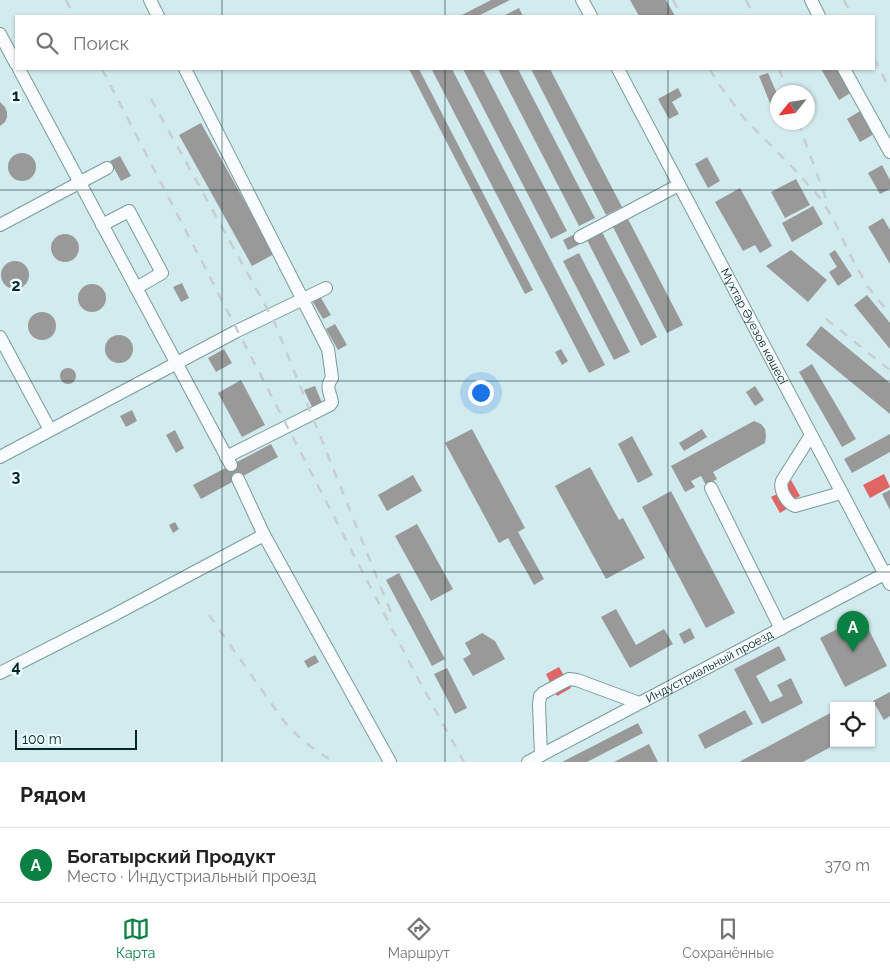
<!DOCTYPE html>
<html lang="ru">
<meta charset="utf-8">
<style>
body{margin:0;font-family:Raleway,sans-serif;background:#f2f2f2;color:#222}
.controls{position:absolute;right:15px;bottom:15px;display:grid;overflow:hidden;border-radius:0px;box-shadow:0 1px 4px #0004}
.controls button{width:45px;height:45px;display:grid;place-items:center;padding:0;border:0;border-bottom:1px solid #e0e0e0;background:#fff;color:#222;font:25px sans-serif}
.compass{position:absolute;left:770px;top:85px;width:45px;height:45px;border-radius:50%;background:#fff;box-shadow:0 1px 4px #0004;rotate:240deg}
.scale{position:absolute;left:15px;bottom:12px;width:122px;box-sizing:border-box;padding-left:5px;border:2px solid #02262a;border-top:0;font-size:14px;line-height:18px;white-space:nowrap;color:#02262a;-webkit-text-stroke:4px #ecfbfd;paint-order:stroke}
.you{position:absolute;left:480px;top:392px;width:18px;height:18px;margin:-12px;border:4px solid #fff;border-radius:50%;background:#1a73e8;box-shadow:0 0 0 8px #1a73e833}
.badge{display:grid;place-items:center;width:32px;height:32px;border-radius:50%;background:#0b8043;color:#fff;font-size:16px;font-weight:700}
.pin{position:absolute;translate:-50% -41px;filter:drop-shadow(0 1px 2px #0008)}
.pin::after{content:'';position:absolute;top:26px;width:18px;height:15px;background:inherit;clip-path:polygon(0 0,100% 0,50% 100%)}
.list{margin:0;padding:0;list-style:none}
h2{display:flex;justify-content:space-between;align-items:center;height:65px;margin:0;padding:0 20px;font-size:21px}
h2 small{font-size:16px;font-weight:400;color:#767676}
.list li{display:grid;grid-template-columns:32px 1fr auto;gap:15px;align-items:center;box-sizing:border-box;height:75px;padding:0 20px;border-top:1px solid #e0e0e0}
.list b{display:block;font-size:19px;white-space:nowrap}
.list p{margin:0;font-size:16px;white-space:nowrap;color:#767676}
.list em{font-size:16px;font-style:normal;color:#767676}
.icon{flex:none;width:28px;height:28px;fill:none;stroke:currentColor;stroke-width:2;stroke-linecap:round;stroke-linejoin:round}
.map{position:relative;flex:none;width:890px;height:762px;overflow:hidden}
.search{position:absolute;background:#fff;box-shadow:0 1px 4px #0004;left:15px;right:15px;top:15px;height:55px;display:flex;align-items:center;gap:12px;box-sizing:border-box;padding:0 18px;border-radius:0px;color:#767676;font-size:19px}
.sheet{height:140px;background:#fff}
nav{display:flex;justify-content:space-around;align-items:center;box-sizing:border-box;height:70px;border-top:1px solid #e0e0e0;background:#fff;font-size:14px;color:#767676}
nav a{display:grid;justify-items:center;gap:2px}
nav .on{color:#0b8043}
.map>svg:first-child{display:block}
</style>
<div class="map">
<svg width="890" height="762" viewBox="0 0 890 762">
<rect width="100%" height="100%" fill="#d2ebee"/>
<path fill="#e06666" d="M884,474l6,13 -20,11 -7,-13z
M791,480l9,16 -8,4 -9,-15z
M779,493l9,15 -8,5 -9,-16z
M559,667l12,21 -14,8 -11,-22z"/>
<path fill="#999" d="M491,0h19l-32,16h-18z
M630,0h36l9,16h-36z
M519,8l4,8h-20z
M409,69h10l114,221 -8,4z
M434,69h18l153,296 -16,8 -157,-303z
M463,69h20l84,162 -16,8z
M498,69h20l77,149 -16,8z
M531,69h19l72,138 -16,8z
M821,69h18l13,23 -13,8z
M768,73l10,23v10l-6,2 -13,-32z
M678,88l4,8 -10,6 7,12 -10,5 -11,-20z
M0,102l5,5 2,5v5l-2,5 -5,4z
M860,111l14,23 -14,8 -13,-23z
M201,123l73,131 -22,12 -73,-131z
M8 167a14 14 0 1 1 28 0a14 14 0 1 1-28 0Z
M120,156l11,20 -10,5 -11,-20z
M707,157l13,24 -12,7 -13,-24z
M882,165l8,15v9l-10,5 -12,-21z
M796,179l14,26 -25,13 -14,-26z
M740,188l32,58 -12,7 -5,-8 -12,6 -28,-49z
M813,206l10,18 -31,18 -10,-19z
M883,218l7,12v34l-22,-37z
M628,219l55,106 -16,8 -54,-106z
M602,232l55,105 -16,9 -54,-106z
M575,234l5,10 -12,6 -5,-10z
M51 248a14 14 0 1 1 28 0a14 14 0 1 1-28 0Z
M791,250l36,30 -19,22 -42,-36z
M835,250l17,26 -14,10 -9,-14 8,-5 -8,-13z
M579,253l51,99 -16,8 -51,-99z
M1 275a14 14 0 1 1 28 0a14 14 0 1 1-28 0Z
M182,283l7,15 -8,4 -8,-15z
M78 298a14 14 0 1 1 28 0a14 14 0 1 1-28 0Z
M318,293l13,22 -8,4 -13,-22z
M867,295l23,28v26l-36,-44z
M28 326a14 14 0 1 1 28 0a14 14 0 1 1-28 0Z
M335,324l12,21 -9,5 -12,-21z
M821,326l69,57v31l-84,-69z
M105 349a14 14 0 1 1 28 0a14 14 0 1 1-28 0Z
M224,349l8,14 -16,9 -8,-14z
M561,349l7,12 -6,4 -7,-13z
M812,364l44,75 -14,8 -43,-75z
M60 376a8 8 0 1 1 16 0a8 8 0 1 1-16 0Z
M241,380l24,45 -23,12 -24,-44z
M315,386l7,17 -10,4 -8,-17z
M755,386l9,14 -9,6 -9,-14z
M132,410l5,11 -11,6 -6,-11z
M754,421l7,3 4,5 1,7 -1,7 -52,29 4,7 -11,6 -5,-9 -10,5 4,6 -10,5 -14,-26z
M472,429l53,99 -7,4 26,47 -10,6 -26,-47 -9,5 -54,-100z
M702,429l5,8 -23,14 -5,-8z
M175,430l9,18 -8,5 -10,-18z
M890,434v18l-38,21 -8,-14z
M632,436l21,39 -15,8 -20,-39z
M271,444l7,13 -77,42 -8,-14z
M590,467l29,53 4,-2 22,40 -39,21 -51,-93z
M413,475l9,16 -35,20 -9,-16z
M890,490v20l-8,-16z
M671,491l64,122 -29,15 -64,-121z
M175,522l4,7 -6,4 -4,-8z
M417,524l36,65 -22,12 -36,-65z
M399,573l46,86 -13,7 -46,-86z
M616,609l20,36 28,-16 9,15 -43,24 -29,-51z
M862,616l25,50 -42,21 -25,-49z
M690,628l5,10 -11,6 -5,-10z
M482,633l13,8 10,18 -32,17 -10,-17 8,-5 -6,-11z
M779,646l7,14 -30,16 14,26 13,-6 -6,-11 14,-7 12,25 -41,21 -28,-55z
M315,655l4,7 -11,6 -4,-7z
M447,668l20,40 -12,6 -21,-40z
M890,692v24l-6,4 -11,-19z
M745,710l8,14 -48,25 -7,-14z
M834,711v32h4l-35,19h-64z
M638,723l5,10 -56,29h-25z
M649,744l9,18h-44z"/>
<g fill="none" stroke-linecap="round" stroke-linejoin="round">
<g stroke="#7c9a9d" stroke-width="14">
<g id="minor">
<path d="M150,0l8,16"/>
<path d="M582,0l9,16"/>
<path d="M811,0l8,16"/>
<path d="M0,34l16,30"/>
<path d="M19,69l212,396"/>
<path d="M185,69l143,280 4,29c-7,9 -2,14 0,24l-2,3 -104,52"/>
<path id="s1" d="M618,69l272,515"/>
<path d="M844,69l46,83"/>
<path d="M0,225l107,-57"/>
<path d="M102,225l27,-14 33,62 -26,15"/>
<path d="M580,237l99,-52"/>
<path d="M0,337l50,93"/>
<path d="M811,435l-29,46c-3,9 5,22 13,25l46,-13"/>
<path d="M0,457l237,-126 89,-43"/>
<path d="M238,479l26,56 126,227"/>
<path d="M711,488l70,141"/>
<path d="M0,673l110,-56 154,-82"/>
<path d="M541,755l-2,-50 1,-9 3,-3 26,-14 8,1 62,23"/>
<path id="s2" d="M528,762l362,-191"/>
</g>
</g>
<use href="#minor" stroke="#f8fcfc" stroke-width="12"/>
<path stroke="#c6cfd0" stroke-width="2.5" stroke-dasharray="9 9" stroke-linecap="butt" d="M66,0l8,16
M673,0l9,16
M746,0l8,16
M844,0l8,16
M874,58l16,32
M102,69l314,606 48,87
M710,69l6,11 28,38 52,53 24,27 14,22 15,33 19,34 22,27
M779,69l9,23
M151,99l123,222 120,299
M798,122l30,82
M826,319l64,51
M209,615l74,105c15,18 31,30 51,42"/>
</g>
<path fill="none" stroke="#02262a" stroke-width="1" stroke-opacity="0.55" d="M222,0v16M445,0v16M668,0v16M222,69v693M445,69v693M668,69v693M0,190h890M0,381h890M0,572h890"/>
<g text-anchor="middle" stroke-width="5" stroke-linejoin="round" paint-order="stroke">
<g font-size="12" fill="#02262a" stroke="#ecfbfd">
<text dy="4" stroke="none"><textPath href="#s1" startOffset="291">Мұхтар Әуезов көшесі</textPath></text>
<text dy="4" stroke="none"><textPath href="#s2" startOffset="205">Индустриальный проезд</textPath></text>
</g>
</g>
<g font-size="16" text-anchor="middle" font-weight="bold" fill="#02262a" stroke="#ecfbfd" stroke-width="5" stroke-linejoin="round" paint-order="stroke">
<text x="16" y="101">1</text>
<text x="16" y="291">2</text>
<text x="16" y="482">3</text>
<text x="16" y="672">4</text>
</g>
</svg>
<div class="controls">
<button><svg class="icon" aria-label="locate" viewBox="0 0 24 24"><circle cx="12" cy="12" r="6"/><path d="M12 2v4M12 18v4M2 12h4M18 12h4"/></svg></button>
</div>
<svg class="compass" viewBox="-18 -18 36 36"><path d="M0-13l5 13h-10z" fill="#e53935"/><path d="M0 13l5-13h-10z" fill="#767676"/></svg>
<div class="scale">100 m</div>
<div class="you"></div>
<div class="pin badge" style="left:853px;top:652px">A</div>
<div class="search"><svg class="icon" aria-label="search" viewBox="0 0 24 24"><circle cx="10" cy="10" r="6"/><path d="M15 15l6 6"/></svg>Поиск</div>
</div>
<section class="sheet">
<h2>Рядом<small></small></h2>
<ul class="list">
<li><span class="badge">A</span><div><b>Богатырский Продукт</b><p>Место · Индустриальный проезд</p></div><em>370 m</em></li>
</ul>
</section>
<nav>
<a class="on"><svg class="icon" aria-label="map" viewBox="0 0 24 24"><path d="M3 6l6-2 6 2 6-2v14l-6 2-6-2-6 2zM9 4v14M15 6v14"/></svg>Карта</a>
<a><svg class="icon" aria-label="directions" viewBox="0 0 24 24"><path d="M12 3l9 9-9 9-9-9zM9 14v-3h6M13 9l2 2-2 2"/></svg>Маршрут</a>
<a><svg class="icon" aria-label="saved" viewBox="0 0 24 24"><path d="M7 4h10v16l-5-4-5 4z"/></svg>Сохранённые</a>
</nav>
